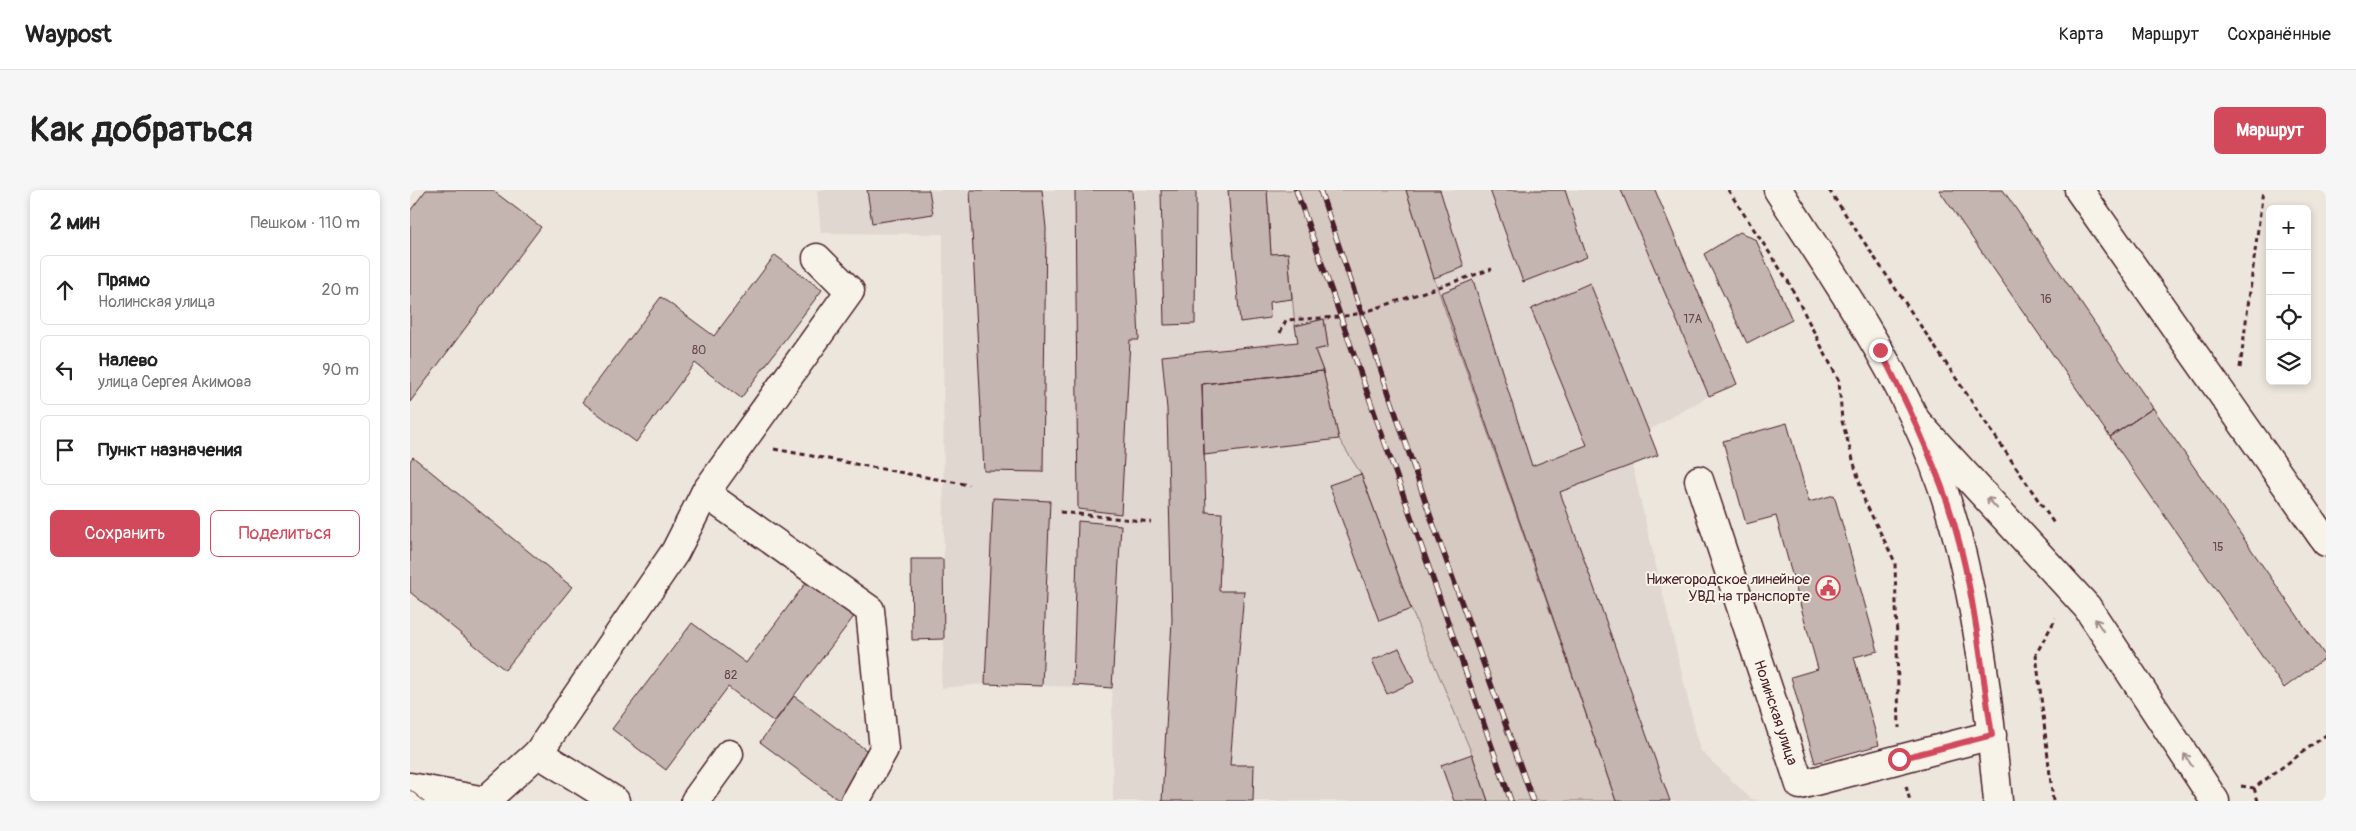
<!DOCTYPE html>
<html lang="ru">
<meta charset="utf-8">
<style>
body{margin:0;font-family:Pangolin,sans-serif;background:#f6f6f6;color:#222}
.controls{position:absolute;right:15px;top:15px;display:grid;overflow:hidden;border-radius:8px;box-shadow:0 2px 8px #0003}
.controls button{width:45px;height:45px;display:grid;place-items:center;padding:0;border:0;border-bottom:1px solid #e0e0e0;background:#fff;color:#222;font:25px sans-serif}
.stop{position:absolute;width:15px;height:15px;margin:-11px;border:4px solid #d1495b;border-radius:50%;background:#fff}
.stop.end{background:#d1495b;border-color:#fff;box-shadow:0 1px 5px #0008}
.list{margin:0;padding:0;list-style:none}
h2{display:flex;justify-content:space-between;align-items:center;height:65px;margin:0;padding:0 20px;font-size:21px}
h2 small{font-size:16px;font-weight:400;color:#767676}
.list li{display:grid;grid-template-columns:32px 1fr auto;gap:15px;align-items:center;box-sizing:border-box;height:70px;margin:0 10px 10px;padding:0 10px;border:1px solid #e0e0e0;border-radius:8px}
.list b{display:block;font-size:19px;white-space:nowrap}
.list p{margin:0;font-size:16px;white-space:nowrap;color:#767676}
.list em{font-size:16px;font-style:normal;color:#767676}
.actions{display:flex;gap:10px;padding:15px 20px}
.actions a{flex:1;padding:11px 0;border:1px solid #d1495b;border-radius:8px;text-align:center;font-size:18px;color:#d1495b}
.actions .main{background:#d1495b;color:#fff}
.icon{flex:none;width:28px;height:28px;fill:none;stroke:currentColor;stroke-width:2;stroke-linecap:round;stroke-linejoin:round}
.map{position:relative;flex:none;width:1916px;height:611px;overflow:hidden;border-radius:8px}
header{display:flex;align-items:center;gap:30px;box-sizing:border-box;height:70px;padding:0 25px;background:#fff;border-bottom:1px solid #e0e0e0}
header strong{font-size:24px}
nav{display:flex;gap:28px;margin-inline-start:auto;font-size:18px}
.intro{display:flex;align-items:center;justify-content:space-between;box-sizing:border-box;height:120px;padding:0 30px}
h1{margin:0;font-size:35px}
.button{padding:12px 22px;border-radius:8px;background:#d1495b;color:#fff;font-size:18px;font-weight:700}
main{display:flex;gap:30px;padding:0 30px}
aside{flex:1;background:#fff;border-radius:8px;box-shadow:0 2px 8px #0003}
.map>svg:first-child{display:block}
</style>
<header>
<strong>Waypost</strong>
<nav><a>Карта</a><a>Маршрут</a><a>Сохранённые</a></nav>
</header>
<div class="intro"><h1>Как добраться</h1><a class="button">Маршрут</a></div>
<main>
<aside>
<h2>2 мин<small>Пешком · 110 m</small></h2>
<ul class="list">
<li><svg class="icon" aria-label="ahead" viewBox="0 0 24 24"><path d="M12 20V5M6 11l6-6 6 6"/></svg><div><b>Прямо</b><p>Нолинская улица</p></div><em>20 m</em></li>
<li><svg class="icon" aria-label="left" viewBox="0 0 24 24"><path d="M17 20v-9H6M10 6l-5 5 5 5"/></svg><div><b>Налево</b><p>улица Сергея Акимова</p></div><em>90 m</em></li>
<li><svg class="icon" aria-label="arrive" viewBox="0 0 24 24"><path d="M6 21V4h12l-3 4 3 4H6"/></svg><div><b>Пункт назначения</b></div></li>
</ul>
<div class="actions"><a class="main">Сохранить</a><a>Поделиться</a></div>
</aside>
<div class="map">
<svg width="1916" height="611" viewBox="0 0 1916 611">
<rect width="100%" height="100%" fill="#ece6dd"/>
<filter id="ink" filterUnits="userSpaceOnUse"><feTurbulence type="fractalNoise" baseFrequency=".02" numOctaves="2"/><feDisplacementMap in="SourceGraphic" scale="10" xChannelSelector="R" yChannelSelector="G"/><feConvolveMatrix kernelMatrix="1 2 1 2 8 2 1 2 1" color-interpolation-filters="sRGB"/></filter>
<g filter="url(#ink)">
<path fill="#e0d7d0" d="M407,0h450l21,63 7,72 29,-6 4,28 -13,4 8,20 16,68 22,35 50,135 61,145 16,47h-375l-1,-113 -127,-4 -44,4 3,-49 -1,-405 -122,-1z
M996,0h249l82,194 -28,12 -60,34 9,25 -26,10 68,285 51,49 11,2h-146l-182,-523z"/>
<path fill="#d5c9c2" stroke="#907476" d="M857,0h139l28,88 182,523h-128l-16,-47 -61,-145 -50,-135 -22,-35 -16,-68 -8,-21 13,-3 -4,-28 -29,7 -7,-73 -17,1z"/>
<path fill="#c4b5b0" stroke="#4a1f2b" d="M16,0h66l49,37 -131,175v-191z
M457,0h62l4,24 -61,9z
M560,0h72l4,38 -3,244 -59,-1z
M665,0h57l7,150h-9l-9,174 -43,-5z
M751,0h35l-1,134 -31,1z
M818,0h39l4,64 17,-1 4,46 -23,3 1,16 -30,4z
M996,0h34l24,77 -30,11z
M1080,0h75l22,67 -64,25z
M1211,0h34l82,194 -28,12z
M1529,0h64l150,218 -43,29z
M1330,42l16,8 36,80 -45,23 -43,-89z
M365,65l47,35 -81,108 -46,-35 -59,79 -54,-40 79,-105 53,39z
M1063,90l59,186 55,-21 -56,-136 59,-26 68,172 -98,37 110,309h-54l-175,-508z
M914,129l4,28 -13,3 8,21 -121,13 4,128 16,1 -3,78h25l-14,174h24l-1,36h-91l10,-181 -5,-211 -5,-53 136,-14 -3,-16z
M913,181l16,68 -135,16 -2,-71z
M1743,218l173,249 -42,31 -174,-251z
M1377,233l22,79 25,-7 44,156 -24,6 25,88 -64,18 -24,-86 27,-8 -42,-153 -30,8 -23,-83z
M3,267l159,130 -67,83 -95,-78v-131z
M951,284l50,135 -32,12 -50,-136z
M583,308l57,3 -8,185 -57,-2z
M668,331l43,4 -9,163 -39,-3z
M501,369h32l1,80 -32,1z
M398,390l47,35 -81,107 -46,-35 -62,83 -54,-41 80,-106 54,40z
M989,458l15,34 -27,12 -15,-34z
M384,506l80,60 -34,45 -80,-59z
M1062,564l16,47h-34l-13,-36z"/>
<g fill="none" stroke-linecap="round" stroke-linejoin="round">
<g stroke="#4a1f2b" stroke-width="31">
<g id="minor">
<path d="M1669,0l247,352"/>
<path d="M1507,232l170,185 128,194"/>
<path id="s1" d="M1289,290l101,305 192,-50"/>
<path d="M295,303l165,117 14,139 -29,52"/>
<path d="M128,563l137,-201 30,-59 145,-202 -33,-33"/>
<path d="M0,597l75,14 53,-48 77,48"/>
<path d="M285,611l34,-47"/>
</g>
</g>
<g stroke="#4a1f2b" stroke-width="31">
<path id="major" d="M1368,0c48,75 99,148 137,229 56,118 71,254 83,382"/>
</g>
<path stroke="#4a1f2b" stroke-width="3" stroke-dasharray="5 4" stroke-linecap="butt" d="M1318,0l60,91 51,100 3,40 23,81 30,60 4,166
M1419,0l226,335
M870,143l6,-13 53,-3 23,-4 130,-44
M1830,178l23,-178
M364,259l195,36
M650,322l91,10
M1496,596l4,15
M1831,596l13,2 72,-53
M1844,598l4,13
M1643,611l-17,-147 20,-36"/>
<use href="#minor" stroke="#f7f3e8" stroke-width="28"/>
<use href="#major" stroke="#f7f3e8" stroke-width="28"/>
<path stroke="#4a1f2b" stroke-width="1" d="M0,600l14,11"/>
<g stroke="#4a1f2b" stroke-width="5.5">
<path id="rail" d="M886,0l215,611
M910,0l110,325 103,286"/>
</g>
<use href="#rail" stroke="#f7f3e8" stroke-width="4" stroke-dasharray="11" stroke-linecap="butt"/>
</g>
<defs><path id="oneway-shaft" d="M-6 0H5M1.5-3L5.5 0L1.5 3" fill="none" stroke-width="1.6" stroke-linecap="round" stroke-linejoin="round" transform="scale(1.25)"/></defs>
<g stroke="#a0898a">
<use href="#oneway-shaft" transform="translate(1582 313) rotate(-133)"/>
<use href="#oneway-shaft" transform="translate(1689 435) rotate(-123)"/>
<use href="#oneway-shaft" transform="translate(1778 570) rotate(-123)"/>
</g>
</g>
<g fill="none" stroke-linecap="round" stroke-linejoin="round" filter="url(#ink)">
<path stroke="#d1495b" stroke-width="6" d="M1470,160c26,50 49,100 68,154 25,74 32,154 44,231l-93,24"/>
</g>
<defs>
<g id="civic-ring" transform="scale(1.25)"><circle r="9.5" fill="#f7f3e8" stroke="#d1495b" stroke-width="1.5"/><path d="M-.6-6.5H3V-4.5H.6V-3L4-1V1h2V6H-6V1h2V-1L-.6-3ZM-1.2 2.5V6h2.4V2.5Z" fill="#d1495b"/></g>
</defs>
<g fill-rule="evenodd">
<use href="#civic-ring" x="1418" y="398"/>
</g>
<g text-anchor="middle" stroke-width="4" stroke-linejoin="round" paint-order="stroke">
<g font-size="12" fill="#68444c">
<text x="1636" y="113">16</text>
<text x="1283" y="133">17А</text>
<text x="289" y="164">80</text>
<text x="1808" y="361">15</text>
<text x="321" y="489">82</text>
</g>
<g font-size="15" fill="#4a1f2b" stroke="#f7f3e8" text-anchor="end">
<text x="1400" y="394">Нижегородское линейное<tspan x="1400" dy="17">УВД на транспорте</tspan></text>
</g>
<g font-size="15" fill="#4a1f2b" stroke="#f7f3e8">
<text dy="5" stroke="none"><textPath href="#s1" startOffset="245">Нолинская улица</textPath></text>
</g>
</g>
</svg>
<div class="controls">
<button>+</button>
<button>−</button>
<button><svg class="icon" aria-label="locate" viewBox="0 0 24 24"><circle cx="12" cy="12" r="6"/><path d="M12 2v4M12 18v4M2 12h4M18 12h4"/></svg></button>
<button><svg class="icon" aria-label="layers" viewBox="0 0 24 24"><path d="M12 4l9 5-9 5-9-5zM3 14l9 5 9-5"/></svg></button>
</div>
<div class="stop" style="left:1489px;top:569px"></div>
<div class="stop end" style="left:1470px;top:160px"></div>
</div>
</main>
